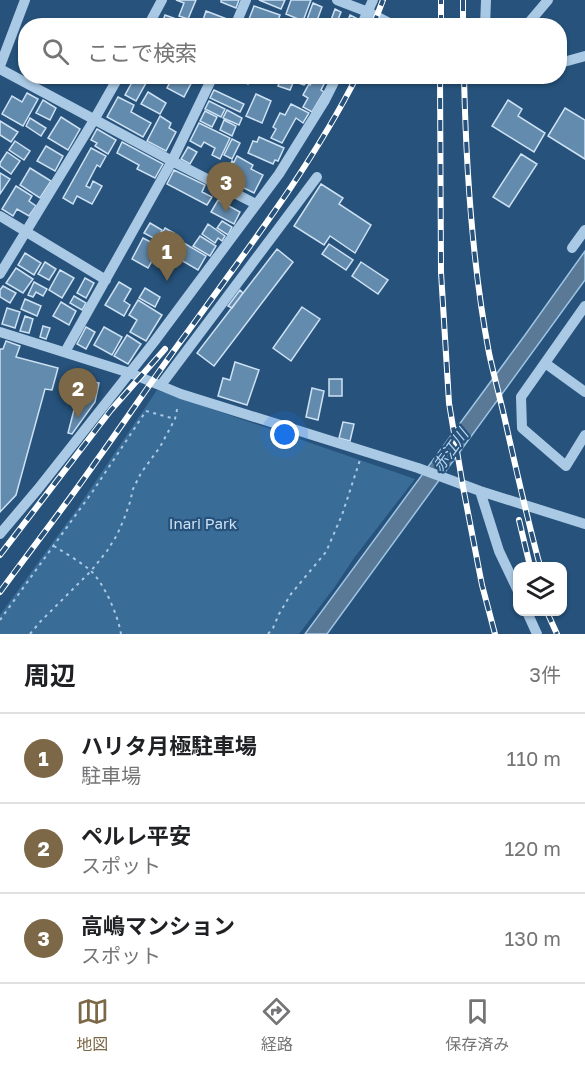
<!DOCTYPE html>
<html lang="ja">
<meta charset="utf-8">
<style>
body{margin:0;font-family:"Golos Text","Noto Sans JP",sans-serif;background:#f6f6f6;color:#202124}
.controls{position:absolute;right:18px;bottom:18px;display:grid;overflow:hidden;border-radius:12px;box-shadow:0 2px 4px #0004}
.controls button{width:54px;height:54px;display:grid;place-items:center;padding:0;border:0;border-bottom:2px solid #e0e0e0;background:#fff;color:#202124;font:30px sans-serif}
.you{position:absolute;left:285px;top:435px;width:21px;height:21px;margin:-15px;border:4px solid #fff;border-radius:50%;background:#1a73e8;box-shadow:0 0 0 9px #1a73e833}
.badge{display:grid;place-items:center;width:39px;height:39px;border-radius:50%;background:#7c6846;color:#fff;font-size:20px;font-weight:700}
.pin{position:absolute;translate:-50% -50px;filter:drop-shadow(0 2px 3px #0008)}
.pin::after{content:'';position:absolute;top:32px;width:21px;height:18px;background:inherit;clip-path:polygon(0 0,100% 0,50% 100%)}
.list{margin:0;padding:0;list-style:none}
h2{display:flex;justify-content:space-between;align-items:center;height:78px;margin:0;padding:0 24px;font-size:26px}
h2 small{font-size:20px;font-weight:400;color:#757577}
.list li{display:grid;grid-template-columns:39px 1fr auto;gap:18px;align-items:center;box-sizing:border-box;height:90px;padding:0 24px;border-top:2px solid #e0e0e0}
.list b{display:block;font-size:22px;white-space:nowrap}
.list p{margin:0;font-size:20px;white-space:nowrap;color:#757577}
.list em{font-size:20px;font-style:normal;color:#757577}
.icon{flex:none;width:33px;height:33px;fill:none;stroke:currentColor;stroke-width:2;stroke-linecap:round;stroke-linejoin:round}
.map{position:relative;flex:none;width:585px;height:634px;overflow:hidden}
.search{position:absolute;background:#fff;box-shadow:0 2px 4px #0004;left:18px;right:18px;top:18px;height:66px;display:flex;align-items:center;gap:15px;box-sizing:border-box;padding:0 21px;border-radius:24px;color:#757577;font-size:22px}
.sheet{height:348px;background:#fff}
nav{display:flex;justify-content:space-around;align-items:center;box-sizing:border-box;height:84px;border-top:2px solid #e0e0e0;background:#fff;font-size:16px;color:#757577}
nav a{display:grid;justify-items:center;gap:3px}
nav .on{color:#7c6846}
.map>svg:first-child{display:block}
</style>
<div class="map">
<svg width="585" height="634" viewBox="0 0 585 634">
<rect width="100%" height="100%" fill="#26527b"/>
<path fill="#3a6c98" d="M157,390l258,89 -61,79 -20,30 -35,46h-299v-19l77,-106z"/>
<path fill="#597996" stroke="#9ec5e4" stroke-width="1.5" d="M585,251v29l-258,354h-22l220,-299z"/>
<path fill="#638bae" stroke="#cde1f3" stroke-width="1.5" d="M176,0h20l-8,19 -9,-3 5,-13z
M221,0h18l-3,8 -15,-6z
M259,0h26l-4,9z
M291,0h20l-8,21 -17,-7z
M313,3l9,4 -7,19 -9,-4z
M254,6l26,9 -4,11h-10l-17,-7z
M335,9l6,3 -4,10 -6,-2z
M206,11l21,8 -2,7h-24z
M165,15l25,9 -1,2h-28z
M350,15l8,4 -3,7h-9z
M173,76h22l-11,21 -17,-9z
M232,76h19l-3,8z
M270,76h26l-6,14 -12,-4 1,-3 -9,-5z
M297,76h11l4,2 -8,7 -9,-3z
M135,77l11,6 -10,18 -11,-6z
M314,79l10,5 -3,6 3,2 -12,20 -9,-5 5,-9 -5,-3 6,-11 1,1z
M214,90l30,14 -4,8 -30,-14z
M148,92l18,11 -6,11 -19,-10z
M27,93l11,6 -15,27 -21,-12 10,-18 10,6z
M256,94l15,7 -9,22 -16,-7z
M118,97l16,8 -3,7 20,11 -8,14 -36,-20z
M43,100l13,8 -6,12 -14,-7z
M508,100l14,9 -4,7 27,17 -11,19 -42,-26z
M209,101l16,8 -4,8 -16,-8z
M291,104l18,9 -6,10 -7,-5 -14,25 -11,-5 5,-9 -3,-2 7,-14 5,2z
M565,108l20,12v39l-37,-23z
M227,110l15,8 -3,7 -16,-7z
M205,111l12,6 -5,10 -12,-6z
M160,116l11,7 -2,5 7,4 -10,19 -19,-10z
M61,117l19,12 -12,21 -20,-12z
M30,118l16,10 -5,8 -15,-10z
M224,120l12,6 -4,10 -12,-6z
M0,121l18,11 -7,10 -11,-7z
M199,123l31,15 -10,21 -8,-4 3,-7 -11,-6 -3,5 -11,-6z
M97,129l19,11 -8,14 -13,-8 2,-3 -6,-3z
M259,137l25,11 -6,13 -3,-1 -2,4 -25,-11 5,-12 4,1z
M232,139l8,4 -8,16 -8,-4z
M15,141l15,10 -6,9 -15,-10z
M122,142l41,22 -8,14 -18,-9 2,-4 -22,-12z
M46,146l17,10 -8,15 -18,-10z
M188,147l9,5 -7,12 -9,-5z
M91,148l15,8 -6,11 -3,-2 -11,21 4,2 3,-7 9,5 -10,18 -15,-8 -4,8 -10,-6z
M7,152l13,9 -9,13 -11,-8v-3z
M521,154l16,10 -28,43 -16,-10z
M237,156l16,9 -2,4 12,6 -9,18 -30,-15 8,-17 2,1z
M30,168l21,13 -11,17 -20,-13z
M174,170l31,15 -3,7 10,5 -5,8 -40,-21z
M0,173l10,6 -10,15z
M321,184l22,14 -4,6 32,21 -16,28 -25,-17 -6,9 -30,-19z
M16,186l16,10 -3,5 7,5 -7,10 -12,-7 -4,7 -11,-7z
M218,200l22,12 -6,12 -23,-12z
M222,221l10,6 -4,8 -11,-7z
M150,223l12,7 -5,10 -13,-7z
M208,224l17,12 -3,5 -4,-3 -3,5 -13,-9z
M165,228l9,5 -5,9 -9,-5z
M200,236l16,10 -6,10 -17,-10z
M143,238l17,9 -12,21 -16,-9z
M177,239l29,17 -8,14 -29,-17z
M329,244l24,16 -7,10 -24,-16z
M277,249l16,13 -79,104 -17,-13z
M25,253l16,10 -7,12 -16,-10z
M45,262l11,7 -7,11 -11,-6z
M361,262l27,18 -10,14 -26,-18z
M16,268l17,11 -10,14 -17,-10z
M60,270l14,8 -12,20 -13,-8z
M85,278l9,5 -8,15 -9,-5z
M34,282l13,7 -4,7 -7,-4 -3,5 -5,-2z
M119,282l12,7 -7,12 6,4 -6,11 -19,-11z
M3,286l13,7 -6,10 -10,-6v-7z
M145,288l15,9 -5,10 -16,-9z
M240,290l3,3 -11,15 -4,-2z
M74,296l12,7 -4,7 -12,-7z
M25,299l16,7 -4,10 -16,-7z
M138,300l24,15 -16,26 -16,-9 7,-12 -8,-5z
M61,302l15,9 -7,14 -16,-9z
M302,307l18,12 -29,42 -18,-13z
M7,308l13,4 -5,16 -13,-4z
M25,316l8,3 -4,14 -9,-2z
M43,326l7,2 -4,11 -6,-2z
M86,327l9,5 -9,17 -9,-5z
M104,327l18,10 -10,18 -18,-10z
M127,335l14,9 -13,20 -14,-8z
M6,341l14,5 -4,11 42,11 -6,22 -7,-1 -29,106 -16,17v-163h3z
M235,362l24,8 -12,35 -29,-9 5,-18 7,2z
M82,379l17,4 -4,19 -23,32 -4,-1z
M329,379h13v17h-13z
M312,388l12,3 -6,29 -12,-3z
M343,422l11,2 -4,17 -11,-3z"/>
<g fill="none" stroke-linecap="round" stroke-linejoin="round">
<path stroke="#aac9e4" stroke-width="2" stroke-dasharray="3 4.5" stroke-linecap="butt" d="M54,546c11,7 25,15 36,24 14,13 28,45 31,64
M0,620l93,-129 53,-80 29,8
M30,634l10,-12 51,-51 16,-20 10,-16 7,-16 6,-17 3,-13 8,-16 19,-26 15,-28 3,-14
M268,634l5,-6 6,-14 12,-20 35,-42 16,-37 18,-55"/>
<path stroke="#aac9e4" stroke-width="10" d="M337,0l31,12 27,14
M148,26l14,-26
M235,26l11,-26
M361,26l12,-26
M485,26l1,-26
M526,26l22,-26
M560,63l25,-7
M0,66l25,-66
M0,69l172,92 84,43
M322,76l12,5
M0,216l106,64
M572,248l13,-18
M0,274l94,-154 25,-44
M585,306l-64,91 1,31 44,38 19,-31
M0,332l130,41 51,21 237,74 62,23 105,33
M65,352l107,-191 41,-85
M545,363l40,29
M161,385l156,-208
M480,491l19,60 19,40
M0,534l38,-45 116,-147 125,-168 46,-74 12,-24
M527,612l10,22"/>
<g stroke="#fff" stroke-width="6">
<path id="rail" d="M463,0v26
M373,26l10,-26
M441,26v-26
M440,76l1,196 8,131 14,84 19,98 13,49
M464,76c2,93 8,187 25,277 5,23 11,45 16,67 11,49 22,98 35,146
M519,520l11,46
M0,555l111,-145 54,-61
M0,592c32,-44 66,-87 97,-132 31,-43 60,-87 92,-130 59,-82 122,-163 168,-254
M547,612l10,22"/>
</g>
<use href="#rail" stroke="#26527b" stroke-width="4" stroke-dasharray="11" stroke-linecap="butt"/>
</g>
<g text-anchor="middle" stroke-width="4.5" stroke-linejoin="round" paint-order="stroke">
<g font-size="15" fill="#cde1f3" stroke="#26527b">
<text x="203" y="529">Inari Park</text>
</g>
<g font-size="16" font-style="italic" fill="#b5d3ec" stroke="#26527b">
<text transform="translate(450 450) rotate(-54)" y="6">赤江川</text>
</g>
</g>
</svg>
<div class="controls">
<button><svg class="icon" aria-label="layers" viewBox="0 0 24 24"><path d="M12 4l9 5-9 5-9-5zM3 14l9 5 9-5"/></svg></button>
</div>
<div class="you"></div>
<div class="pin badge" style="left:167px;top:281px">1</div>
<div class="pin badge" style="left:78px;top:418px">2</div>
<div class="pin badge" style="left:226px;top:212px">3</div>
<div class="search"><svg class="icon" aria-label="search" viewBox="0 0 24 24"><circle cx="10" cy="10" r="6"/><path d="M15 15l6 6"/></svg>ここで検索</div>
</div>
<section class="sheet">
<h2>周辺<small>3件</small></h2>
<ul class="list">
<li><span class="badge">1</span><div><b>ハリタ月極駐車場</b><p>駐車場</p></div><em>110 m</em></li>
<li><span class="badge">2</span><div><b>ペルレ平安</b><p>スポット</p></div><em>120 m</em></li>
<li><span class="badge">3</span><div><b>高嶋マンション</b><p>スポット</p></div><em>130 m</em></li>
</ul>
</section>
<nav>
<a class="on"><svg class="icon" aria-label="map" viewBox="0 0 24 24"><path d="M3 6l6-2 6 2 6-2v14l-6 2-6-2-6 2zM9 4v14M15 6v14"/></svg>地図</a>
<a><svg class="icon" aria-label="directions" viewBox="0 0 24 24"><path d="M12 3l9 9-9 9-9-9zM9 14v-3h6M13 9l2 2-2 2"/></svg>経路</a>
<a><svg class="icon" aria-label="saved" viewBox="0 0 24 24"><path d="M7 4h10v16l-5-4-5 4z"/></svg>保存済み</a>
</nav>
